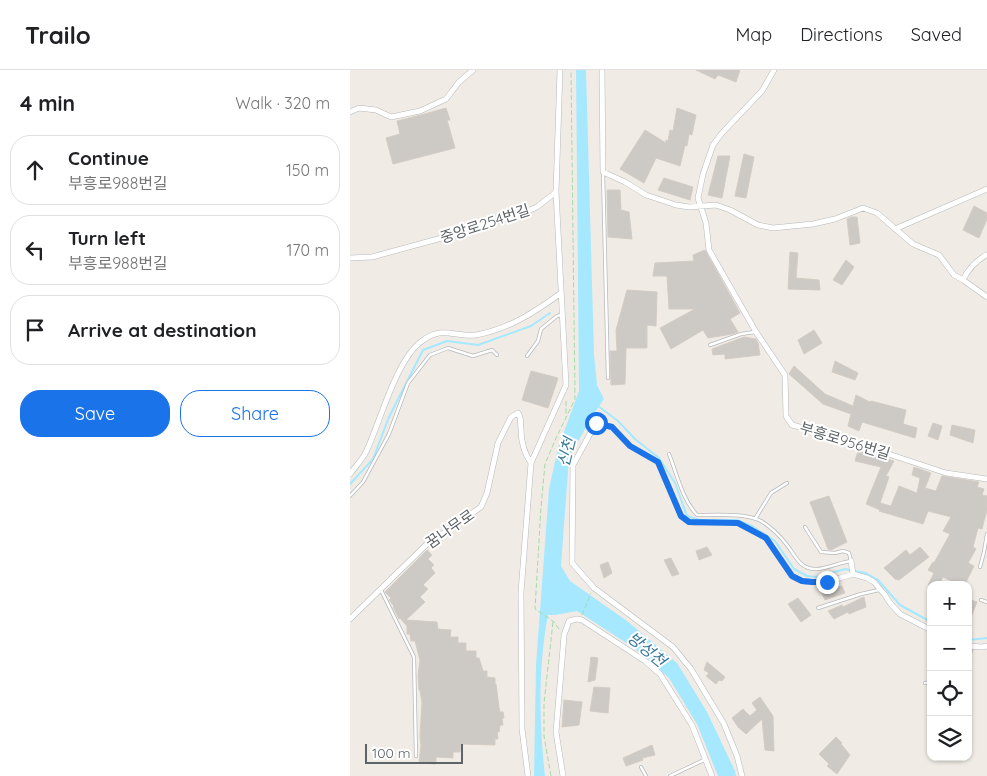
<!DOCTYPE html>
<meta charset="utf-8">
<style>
body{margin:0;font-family:Quicksand,"Noto Sans KR",sans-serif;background:#f6f6f6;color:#202124}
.controls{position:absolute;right:15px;bottom:15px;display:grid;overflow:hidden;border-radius:10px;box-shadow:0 1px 4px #0004}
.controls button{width:45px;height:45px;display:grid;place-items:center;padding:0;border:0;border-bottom:1px solid #e0e0e0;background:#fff;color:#202124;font:25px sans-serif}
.scale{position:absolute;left:15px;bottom:12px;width:98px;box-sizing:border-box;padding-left:5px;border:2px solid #5d6366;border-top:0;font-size:14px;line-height:18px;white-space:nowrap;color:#5d6366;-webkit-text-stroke:4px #fff;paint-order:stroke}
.stop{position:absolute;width:15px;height:15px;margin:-11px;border:4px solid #1a73e8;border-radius:50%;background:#fff}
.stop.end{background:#1a73e8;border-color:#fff;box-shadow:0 1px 5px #0008}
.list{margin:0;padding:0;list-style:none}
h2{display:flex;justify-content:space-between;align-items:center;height:65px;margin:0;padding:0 20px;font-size:21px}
h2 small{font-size:16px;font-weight:400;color:#757577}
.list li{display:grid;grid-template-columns:32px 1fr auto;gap:15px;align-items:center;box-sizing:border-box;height:70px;margin:0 10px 10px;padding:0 10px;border:1px solid #e0e0e0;border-radius:20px}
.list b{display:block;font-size:19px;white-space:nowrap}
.list p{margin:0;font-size:16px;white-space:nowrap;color:#757577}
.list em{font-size:16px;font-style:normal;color:#757577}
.actions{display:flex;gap:10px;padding:15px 20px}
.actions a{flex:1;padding:11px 0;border:1px solid #1a73e8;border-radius:20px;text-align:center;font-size:18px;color:#1a73e8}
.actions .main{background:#1a73e8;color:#fff}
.icon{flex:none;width:28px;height:28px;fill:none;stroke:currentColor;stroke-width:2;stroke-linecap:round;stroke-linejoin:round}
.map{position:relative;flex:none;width:637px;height:706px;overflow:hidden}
header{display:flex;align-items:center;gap:30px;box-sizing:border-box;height:70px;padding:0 25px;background:#fff;border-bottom:1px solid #e0e0e0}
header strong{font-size:24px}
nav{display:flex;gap:28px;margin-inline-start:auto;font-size:18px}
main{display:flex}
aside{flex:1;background:#fff}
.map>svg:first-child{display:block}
</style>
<header>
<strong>Trailo</strong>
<nav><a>Map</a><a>Directions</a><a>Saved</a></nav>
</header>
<main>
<aside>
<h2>4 min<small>Walk · 320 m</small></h2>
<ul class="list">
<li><svg class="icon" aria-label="ahead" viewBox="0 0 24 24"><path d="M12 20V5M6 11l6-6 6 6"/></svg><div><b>Continue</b><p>부흥로988번길</p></div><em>150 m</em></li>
<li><svg class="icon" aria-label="left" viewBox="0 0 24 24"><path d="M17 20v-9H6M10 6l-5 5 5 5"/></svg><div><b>Turn left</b><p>부흥로988번길</p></div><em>170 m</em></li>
<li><svg class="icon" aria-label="arrive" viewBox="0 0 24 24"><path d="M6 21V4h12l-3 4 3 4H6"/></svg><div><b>Arrive at destination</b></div></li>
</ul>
<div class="actions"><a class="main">Save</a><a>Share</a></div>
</aside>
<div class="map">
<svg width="637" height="706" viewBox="0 0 637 706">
<rect width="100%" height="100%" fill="#f0ece5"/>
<path fill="#a6e8ff" d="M226,0h10l8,284 3,31 7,14 -13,19 -22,40 -8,108 9,15 57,40 50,42 30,49 28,59 1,5h-18l-21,-52 -28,-46 -35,-30 -57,-37 -22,4h-7c-10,53 -9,108 -3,161h-11l2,-111 13,-176 9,-41 21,-57z"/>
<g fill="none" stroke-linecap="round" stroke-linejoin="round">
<path stroke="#a6e8ff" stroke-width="2" d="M248,336l20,15 17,18 24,19 16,25 12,33 13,4h37l15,6 23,15 19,28 13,7 9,1 29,-8 20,4 13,7 22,25 31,17
M0,414l23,-25 16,-42 34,-67 24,-9 31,4 53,-19 19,-13
M618,570l19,-2"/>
</g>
<path fill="#cdc9c4" stroke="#d5ccc3" d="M346,0h44l-4,12 -18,-7 -3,4z
M96,38l4,12h-3l8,28 -62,16 -7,-26 14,-4 -3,-13 24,-6z
M327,38l19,7 -4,20 -3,-1 -2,12 -2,-1 -5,21 -24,-8 -12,25 -24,-14 25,-39 21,13v-3l2,1 2,-11 3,1z
M394,84l10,3 -8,41 -11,-2z
M368,86h12l-8,42 -14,-3z
M314,108l29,9 -3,13 -32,-10z
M257,120h13l1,20 8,2 3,27 -24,-2z
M624,136l13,7v6l-8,19 -16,-8z
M501,147h6l3,26 -10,2 -3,-26z
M355,180l35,63 -10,6 8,13 -6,2 -24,4 -5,-8 -32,19 -11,-21 35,-19h-26l-2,-33h-14l2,-13 39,-2 -1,-6z
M440,182l8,1 -2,25 23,2 1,10 -32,-1z
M496,190l8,7 -12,18 -9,-5z
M277,220l30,2 -1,34 -9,-1v23h-21l-1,36 -14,1 -1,-34h7l-1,-21z
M464,260l8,13 -18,11 -6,-14z
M394,267l12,2 2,4 2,12 -35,4v-5l-12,1 -1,-6z
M485,291l23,12 -3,7 -23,-8z
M444,296l31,28 28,12 3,-11 14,7 1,-1 35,9 -3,14 14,4 -2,10 -53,-16 -3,9 -11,-5 3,-12 -28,-10 -34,-30z
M181,301l27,7 -10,30 -26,-8z
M583,353l9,3 -4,14 -10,-4z
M602,355l23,5 -2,13 -23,-8z
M508,381l36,10 -8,15 3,1 -9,26 11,3 8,-20 18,7 3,-15 -8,-3 2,-8 17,6 -6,15 11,3 6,-15 37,6 -2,5 7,2 -2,6 5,1v14l-5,19 -4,-1 -5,19 3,2 -8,14 6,3 -7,14 -1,5h-6l-17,-8 -5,8h-10l6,-12 -6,-3 5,-8 1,1 16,-29 -7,-3 8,-14 -23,-6 -5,13 -44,-13 1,-1 -14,-6 15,-37 -26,-6z
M479,426l18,46 -16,8 -3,-1 -18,-47z
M357,477l5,8 -13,5 -3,-9z
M570,477l9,10 -30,23 -4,-1 -11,-11 22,-18 4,5z
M77,480l5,5 -4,4 6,6 -3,3 4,5 -12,12 5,4 -8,8 5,5 -19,18 31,2 1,7 13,1 -1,7h8v6h8v8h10v7h3l4,13h4v6l8,1v6h1l3,23 1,5h3l1,6h-2l1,7h-3l-1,7h-2l1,7h-3v6l-34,-1 -1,8h-7v6l-17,-1v7l-17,-1 2,-17 -1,-10 2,-33 -2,-13h-1l-1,-15 2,-15 -5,-19h-4l-1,-7h-3v-8l-7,-8 -1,1 -6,-12 1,-1 -5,-6 2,-2 -6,-6z
M321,488l8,16 -7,2 -8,-16z
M258,492l4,11 -8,5 -4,-13z
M492,516l3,7 -20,7 -4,-9z
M514,527l2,10 -17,7 -1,-2 -14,7 -6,-8 14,-6 1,2z
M448,528l13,17 -10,7 -13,-18z
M618,529l9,3 -8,20h-1z
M241,587l7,1 -3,22 -7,2z
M357,592l18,15 -3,4 -3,-1 -3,4 -10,-8 3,-3 -5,-3z
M244,617l16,1 -2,25 -18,-2z
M410,627l13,19 1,35 -9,-1 -3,-31 -16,15 -8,-7 -6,-9 11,-9 7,7 7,-6 -5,-7z
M214,630l18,2 -3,23 -17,2z
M486,667l6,6 -1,1 9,11 -13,19 -10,-8 2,-2 -10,-10z
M302,675l3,10 -13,3 1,2 -17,6 -3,-8z"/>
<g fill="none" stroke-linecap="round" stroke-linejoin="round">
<g stroke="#b6b9bc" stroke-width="4">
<path id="service" d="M253,103l5,205
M360,275l31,-11 14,-2
M177,286l11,-15 3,-12 16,-13 4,-1
M319,384c8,20 13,45 28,61 19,0 48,-2 64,6 10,6 19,15 26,24 8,10 12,23 27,24 11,1 26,-7 37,-8l-2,-8 -6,-2 -8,2 -14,-1 -16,-25
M0,426l13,-14 26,-48 19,-51 22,-28 18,-7 25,8 19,-6 5,5
M405,449l16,-26 16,-10
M630,497l4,-15 3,-18
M31,520l33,67 2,99
M631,530l6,2
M468,538l43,-14 18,-4
M618,598l3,-20
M575,613l6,-1
M291,697l5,9
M320,706l34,-16"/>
</g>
<g stroke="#b6b9bc" stroke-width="6">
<path id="minor" d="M252,0l1,102 22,10 21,13 30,10 13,2 27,-2 14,5 28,15 15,3 40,-4 22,-5 28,-11 14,5 36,31 26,11 15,20 9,5 24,17
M424,0l-12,21 -40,42 -9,12 -10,29 -5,24 8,25 3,27 47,82 29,43 1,41 6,9 45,12 109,36 41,6
M0,42l9,-4 17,2 15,7 29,-6 26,-12 13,-17 14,-12
M545,159l92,-40
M0,188l22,-1 88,-24 65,-21 12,-5 19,-15
M613,210c5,-11 13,-19 23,-25
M0,404c5,-7 12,-14 16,-22 14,-29 30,-93 56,-111 4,-3 11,-7 17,-8 10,-2 25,4 37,2 33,-6 59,-23 85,-42
M501,491l2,13
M0,549l80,-78 12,-7 39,-27 6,-14 11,-50 13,-26 7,-4c4,6 2,9 3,16 0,12 3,24 10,34
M618,576l14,1 5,-1
M178,706l-6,-47 -1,-137 10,-129 35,-78 -10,-193 4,-122
M213,706l-7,-44 7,-84 1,-13 5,-14 8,-2 5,1 63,41 15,13 32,51 20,51
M392,706l-5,-20 -13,-32 -33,-55 -18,-22 -79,-59 -22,-25 1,-98 23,-42 16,4 18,19 28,16 23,54 8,6 12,1h37l28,15 26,38 10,5 10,1h15l26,-8 14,4 7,4 11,13 5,8 10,11 31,16"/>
</g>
<path stroke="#a4daa9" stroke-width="1" stroke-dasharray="5 2.5" stroke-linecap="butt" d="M216,331v16
M232,545l9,-22
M209,559l-6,-8 -18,-12 6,-102 4,-43 12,-28 18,-37 -4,-329
M201,706l-7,-40v-33l9,-81"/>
<use href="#service" stroke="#fff" stroke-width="2.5"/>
<use href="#minor" stroke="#fff" stroke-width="5"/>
</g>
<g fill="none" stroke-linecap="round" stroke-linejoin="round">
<path stroke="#1a73e8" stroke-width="6" d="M246,353l16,4 18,19 28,16 23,54 8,6 49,1 28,15 26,38 10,5 10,1h15"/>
</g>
<g text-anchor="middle" stroke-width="4" stroke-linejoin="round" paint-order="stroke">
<g font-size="15" fill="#5d6366" stroke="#fff">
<text transform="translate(135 154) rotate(-18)" y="5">중앙로254번길</text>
<text transform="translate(495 371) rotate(17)" y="5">부흥로956번길</text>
<text transform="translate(100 459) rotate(-35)" y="5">꿈나무로</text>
</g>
<g font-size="16" font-style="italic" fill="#38789a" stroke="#fff">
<text transform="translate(216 382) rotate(-76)" y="6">신천</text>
<text transform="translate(297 579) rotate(40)" y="6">방성천</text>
</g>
</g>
</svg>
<div class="controls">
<button>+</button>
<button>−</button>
<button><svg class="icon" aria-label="locate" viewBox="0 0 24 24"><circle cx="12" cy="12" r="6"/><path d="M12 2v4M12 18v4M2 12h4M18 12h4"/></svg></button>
<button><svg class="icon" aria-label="layers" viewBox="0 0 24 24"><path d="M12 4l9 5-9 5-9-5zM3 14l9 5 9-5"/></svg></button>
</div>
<div class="scale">100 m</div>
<div class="stop" style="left:246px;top:353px"></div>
<div class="stop end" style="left:477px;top:512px"></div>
</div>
</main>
